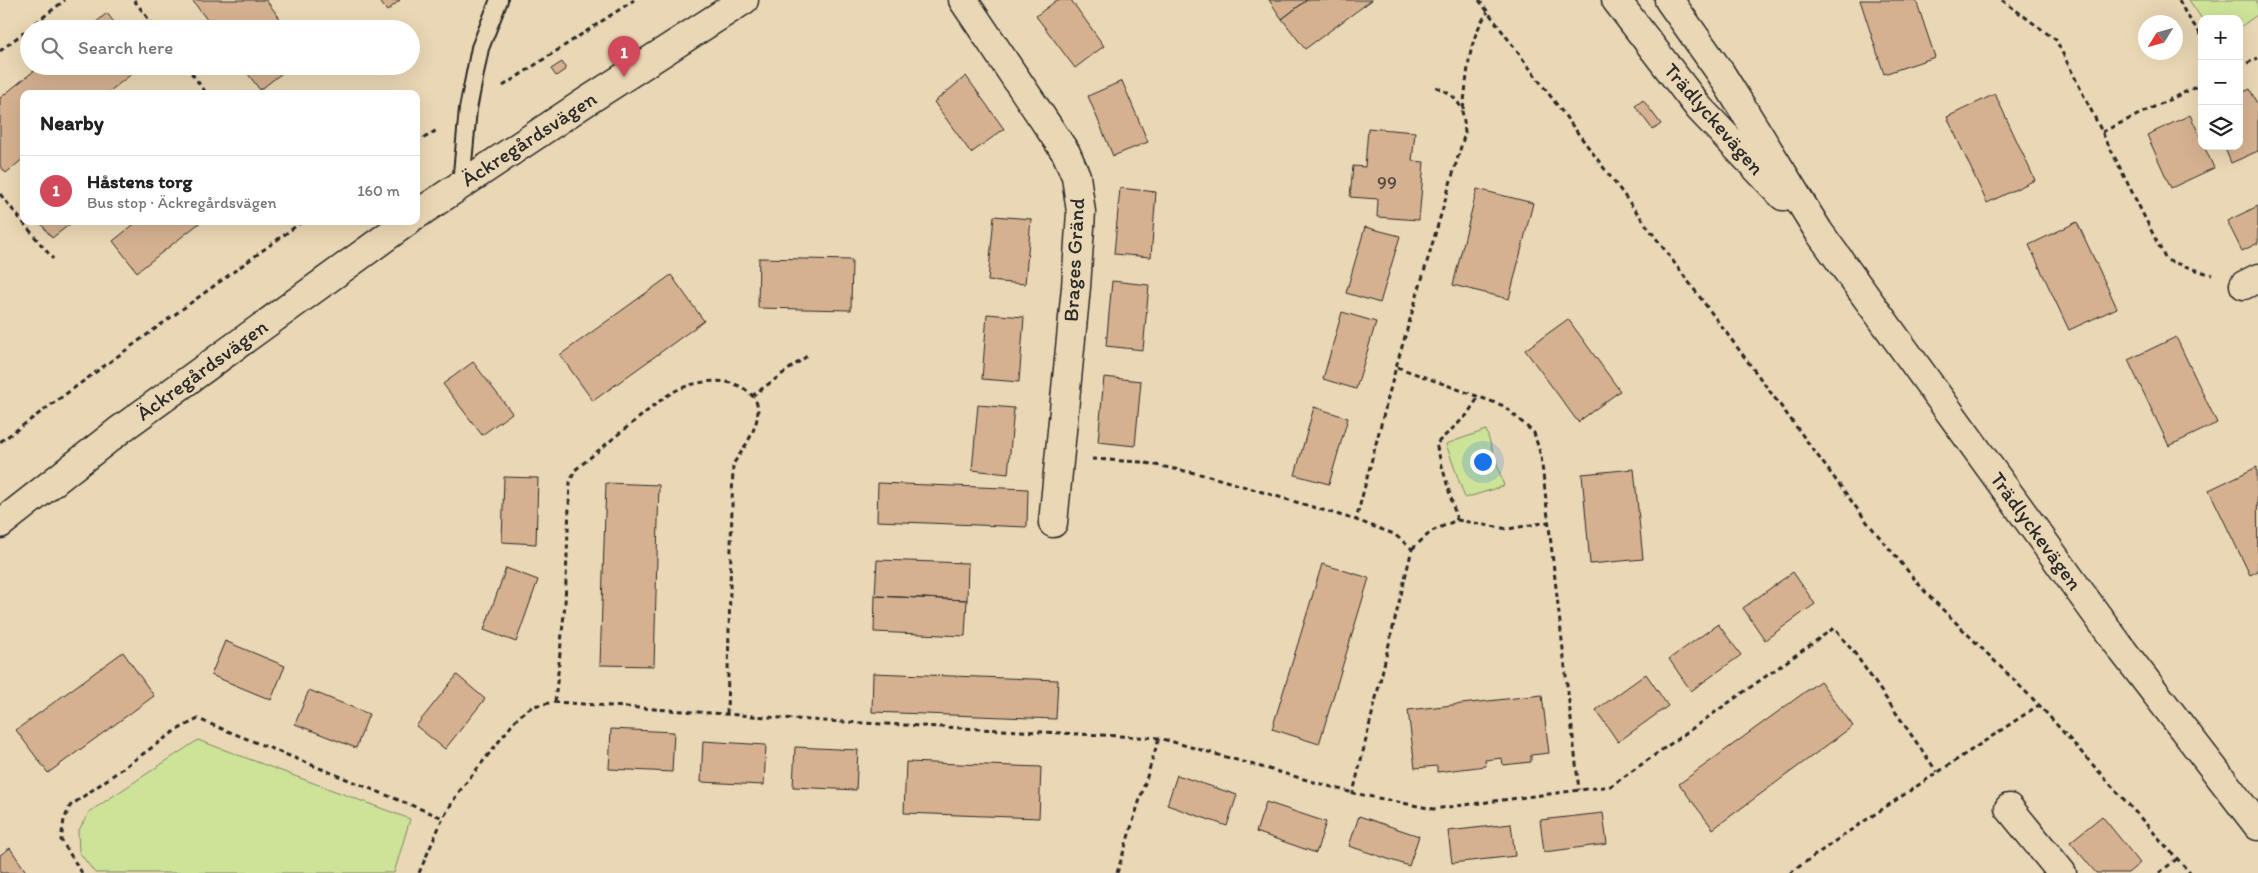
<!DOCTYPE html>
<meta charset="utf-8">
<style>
body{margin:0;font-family:Itim,sans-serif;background:#f2f2f2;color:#222}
.controls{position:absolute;right:15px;top:15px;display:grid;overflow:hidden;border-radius:10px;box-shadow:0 5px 20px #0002}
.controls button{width:45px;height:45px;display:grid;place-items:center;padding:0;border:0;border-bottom:1px solid #e0e0e0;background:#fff;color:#222;font:25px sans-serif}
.compass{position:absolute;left:2138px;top:15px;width:45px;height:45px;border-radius:50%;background:#fff;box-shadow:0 5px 20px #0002;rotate:233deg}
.you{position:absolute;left:1482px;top:461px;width:18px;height:18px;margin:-12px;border:4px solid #fff;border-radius:50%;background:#1a73e8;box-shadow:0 0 0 8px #1a73e833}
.badge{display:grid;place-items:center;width:32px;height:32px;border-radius:50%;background:#d1495b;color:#fff;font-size:16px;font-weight:700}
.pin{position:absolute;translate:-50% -41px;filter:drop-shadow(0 1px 2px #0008)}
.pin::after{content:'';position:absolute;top:26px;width:18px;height:15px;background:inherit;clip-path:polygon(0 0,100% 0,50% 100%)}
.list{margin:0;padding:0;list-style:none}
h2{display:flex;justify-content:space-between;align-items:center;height:65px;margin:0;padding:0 20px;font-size:21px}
h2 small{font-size:16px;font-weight:400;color:#767676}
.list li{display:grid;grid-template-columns:32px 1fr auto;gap:15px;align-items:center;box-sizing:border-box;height:70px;padding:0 20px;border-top:1px solid #e0e0e0}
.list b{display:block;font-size:19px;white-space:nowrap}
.list p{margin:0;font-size:16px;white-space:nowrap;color:#767676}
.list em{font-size:16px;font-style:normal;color:#767676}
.icon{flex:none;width:28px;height:28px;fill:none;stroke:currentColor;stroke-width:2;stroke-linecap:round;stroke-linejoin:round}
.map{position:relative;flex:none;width:2258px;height:873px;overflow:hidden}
.search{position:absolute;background:#fff;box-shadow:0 5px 20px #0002;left:20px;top:20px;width:400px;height:55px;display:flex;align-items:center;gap:12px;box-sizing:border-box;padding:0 18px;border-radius:28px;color:#767676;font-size:19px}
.panel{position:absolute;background:#fff;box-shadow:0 5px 20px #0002;left:20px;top:90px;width:400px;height:135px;border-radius:10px}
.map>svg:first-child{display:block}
</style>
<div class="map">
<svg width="2258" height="873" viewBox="0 0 2258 873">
<rect width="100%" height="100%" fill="#ead7b5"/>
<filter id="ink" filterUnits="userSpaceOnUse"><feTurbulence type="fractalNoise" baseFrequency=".02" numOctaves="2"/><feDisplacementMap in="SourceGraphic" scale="10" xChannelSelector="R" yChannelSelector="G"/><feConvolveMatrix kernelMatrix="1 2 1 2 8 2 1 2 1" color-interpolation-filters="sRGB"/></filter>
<g filter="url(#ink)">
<path fill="#cce398" stroke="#7c8762" d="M2189,0h68l1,14 -19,14v-9h-37z
M1486,430l18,56 -39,12 -19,-54z
M198,740l212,79 -16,54h-299l-16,-21 -1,-20 11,-20z"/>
<path fill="#d5b190" stroke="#2b2b2b" d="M192,0h74l22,29h-74z
M379,0h21l-13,11z
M1057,0h14l33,46 -29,22 -39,-52z
M1269,0h38l-25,19z
M1307,0h65l-67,49 -23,-30z
M1860,0h56l19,57 -51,17z
M107,13l12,16h-31z
M562,62l4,7 -10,7 -5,-7z
M40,66h102l-36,28h-82v64l-18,15 -6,-7v-68z
M242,66h49l-31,24z
M966,76l38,53 -33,24 -37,-51z
M1122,81l26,61 -35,14 -25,-60z
M2250,89l8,17v45l-27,12 -7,-17h15v-52z
M1995,94l40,86 -48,23 -40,-86z
M1643,100l18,24 -8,6 -18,-24z
M2190,115l12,25v6h2l10,22 -43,20 -24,-53z
M1368,128l47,4 -3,29 12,1 -5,58 -42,-3 1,-18 -28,-2 3,-31 12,1z
M1120,188l36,4 -5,65 -37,-3z
M1477,189l56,14 -24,96 -56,-14z
M2258,206v37l-16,8 -15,-30z
M994,216l37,3 -6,65 -37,-3z
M39,221h35l-22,17z
M138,221h64l-65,51 -24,-31z
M2077,222l40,86 -48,22 -40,-85z
M1365,227l35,9 -20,67 -34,-10z
M759,258l93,2 -1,50 -93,-2z
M671,275l33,46 -111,80 -33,-46z
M1112,281l37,4 -6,65 -37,-4z
M1342,312l34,10 -20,67 -33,-10z
M987,314l37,3 -5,65 -37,-3z
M1568,319l52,72 -42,31 -53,-72z
M2176,337l41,86 -48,23 -41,-86z
M473,362l39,51 -30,22 -39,-51z
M1104,377l37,4 -6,65 -37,-4z
M978,405l36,3 -6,66 -36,-4z
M1314,407l34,11 -19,66 -34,-9z
M2257,467l1,104 -8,4 -41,-85z
M1634,469l9,90 -53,5 -8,-90z
M504,477l34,1 -2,66 -34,-2z
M606,483l53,2 -5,181 -54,-1z
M878,483l150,6 -1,38 -150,-6z
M877,560l91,3 -1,37 -92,-4z
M1322,564l47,14 -50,166 -47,-15z
M506,568l32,12 -22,62 -32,-12z
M1793,572l22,32 -50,36 -22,-32z
M875,596l92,4 -2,36 -91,-4z
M1718,624l23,31 -50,36 -22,-32z
M225,641l60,25 -14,34 -60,-25z
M123,652l31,44 -106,77 -32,-43z
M873,673l185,7 -2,39 -184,-7z
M1646,674l22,32 -50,36 -22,-32z
M457,675l28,24 -40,50 -29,-23z
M1820,681l33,45 -140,103 -34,-45z
M309,690l60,24 -13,34 -61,-24z
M1542,695l7,58 -18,2v7l-28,3 -1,-7 -17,2 1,6 -49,6v-6l-22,2 -7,-58z
M611,729l63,3 -2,40 -63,-3z
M703,741l63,4 -2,40 -63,-3z
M795,747l63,3 -2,40 -63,-3z
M906,762l135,5 -2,51 -135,-5z
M1177,775l60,20 -10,31 -60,-21z
M1266,802l60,20 -10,31 -60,-21z
M1603,813l4,31 -63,8 -4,-32z
M1359,816l60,20 -10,30 -60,-20z
M2102,816l38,47 -12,10h-32l-26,-31z
M1511,824l4,32 -63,7 -4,-32z
M10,848l17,25h-27v-18z"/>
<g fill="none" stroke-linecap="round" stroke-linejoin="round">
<g stroke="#2b2b2b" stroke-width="20">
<path id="service" d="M461,184l7,-75 12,-61 19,-48"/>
</g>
<g stroke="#2b2b2b" stroke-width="31">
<path id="minor" d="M963,0l103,153 10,23 5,36 -5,75 -23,236
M2244,285l14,-7
M2009,808l53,65"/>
</g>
<g stroke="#2b2b2b" stroke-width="31">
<path id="tertiary" d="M1616,0l83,108 84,88
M1669,0l51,72 99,160 304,419 135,175
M416,215l168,-112 160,-103
M0,524l121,-95 287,-208"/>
</g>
<path stroke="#2b2b2b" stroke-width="3" stroke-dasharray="5 4" stroke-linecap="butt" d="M134,0l22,29
M1479,0l388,522 60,72 112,111 151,168
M2002,0l54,40 110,220 46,15
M2179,0l7,14 16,22
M0,51l65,-51
M186,66l21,28
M2239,67l19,-9
M503,86l131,-86
M1436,87c25,11 27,20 29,46l-69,234 -40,153 38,14 18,15 -59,244 80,16 178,-23 223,-158 22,27 81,117
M1463,109c5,-34 4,-69 25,-97
M2102,132l100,-48
M416,143l21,-13
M0,194l53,65
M1397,367l107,39 30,27 7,23 38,334
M752,396l55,-40
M0,442l303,-221
M1092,459l49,3 68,14 147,44
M1457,520l-21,-76 30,-28 12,-18
M1412,549l20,-18 25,-11 51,9 40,-7
M555,702l10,-98 5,-122 5,-12c22,-18 43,-36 65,-53 11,-9 24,-21 37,-27 24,-11 60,-15 77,8 13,18 -10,51 -21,66l-6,250
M82,873l-21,-33 3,-20 6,-14 105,-75 23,-12 245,99
M419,873l24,-55 15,-25 61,-77 14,-10 22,-4 269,19 335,17 194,55
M1117,873l42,-135
M1790,873l55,-39 194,-129
M2159,873l19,-15"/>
<use href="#service" stroke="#ead7b5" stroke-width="16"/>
<use href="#minor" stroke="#ead7b5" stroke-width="28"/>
<use href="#tertiary" stroke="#ead7b5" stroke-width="28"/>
</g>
</g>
<g text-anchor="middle" stroke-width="5" stroke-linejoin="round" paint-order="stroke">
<g font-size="19" fill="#564c44">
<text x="1387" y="189">99</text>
</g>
<g font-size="21" fill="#2b2b2b" stroke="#ead7b5">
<text transform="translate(1714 119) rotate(49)" y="7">Trädlyckevägen</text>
<text transform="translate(529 139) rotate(-33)" y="7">Äckregårdsvägen</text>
<text transform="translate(1074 260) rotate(-87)" y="7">Brages Gränd</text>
<text transform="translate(202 370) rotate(-36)" y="7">Äckregårdsvägen</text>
<text transform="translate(2036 531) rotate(54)" y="7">Trädlyckevägen</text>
</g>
</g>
</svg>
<div class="controls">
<button>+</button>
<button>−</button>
<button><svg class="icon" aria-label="layers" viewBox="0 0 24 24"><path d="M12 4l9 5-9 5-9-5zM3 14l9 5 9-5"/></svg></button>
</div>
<svg class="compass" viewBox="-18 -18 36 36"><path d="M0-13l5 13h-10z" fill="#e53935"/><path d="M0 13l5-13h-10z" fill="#767676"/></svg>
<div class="you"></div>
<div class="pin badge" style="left:624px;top:77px">1</div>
<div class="search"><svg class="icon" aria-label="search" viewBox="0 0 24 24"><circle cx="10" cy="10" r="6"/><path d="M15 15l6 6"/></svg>Search here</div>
<section class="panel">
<h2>Nearby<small></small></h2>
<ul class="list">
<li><span class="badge">1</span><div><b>Håstens torg</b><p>Bus stop · Äckregårdsvägen</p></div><em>160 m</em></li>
</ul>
</section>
</div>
